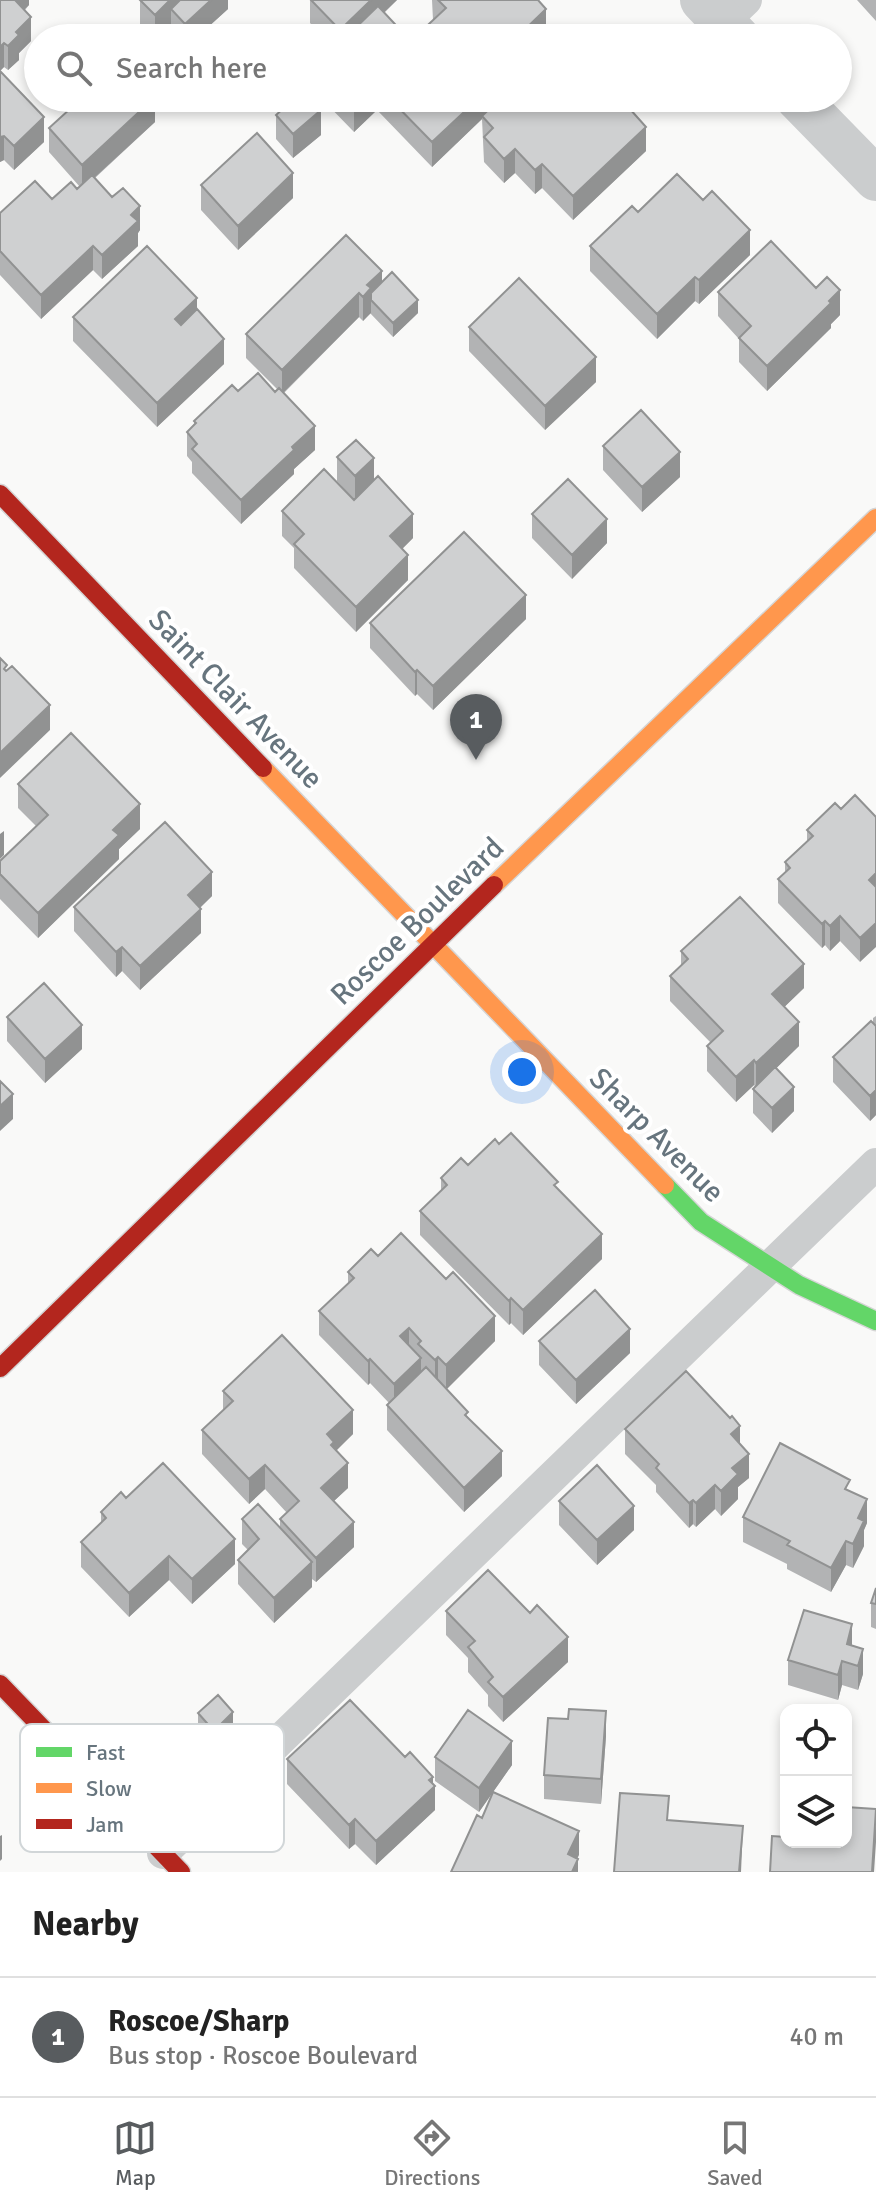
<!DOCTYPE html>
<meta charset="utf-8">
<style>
body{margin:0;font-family:Signika,sans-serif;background:#f6f6f6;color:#222}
.controls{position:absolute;right:24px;bottom:24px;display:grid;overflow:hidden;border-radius:16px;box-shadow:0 4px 12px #0003}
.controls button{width:72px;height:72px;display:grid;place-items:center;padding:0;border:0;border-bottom:2px solid #e0e0e0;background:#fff;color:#222;font:40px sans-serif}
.you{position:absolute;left:522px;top:1072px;width:28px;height:28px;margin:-20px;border:6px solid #fff;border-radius:50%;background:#1a73e8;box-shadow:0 0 0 12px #1a73e833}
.badge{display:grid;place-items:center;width:52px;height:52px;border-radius:50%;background:#585c5f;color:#fff;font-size:26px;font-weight:700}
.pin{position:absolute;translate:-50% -66px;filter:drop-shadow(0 2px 4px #0008)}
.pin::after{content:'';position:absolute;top:42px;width:28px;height:24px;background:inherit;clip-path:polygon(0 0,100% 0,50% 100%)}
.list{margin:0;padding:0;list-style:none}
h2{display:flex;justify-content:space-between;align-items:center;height:104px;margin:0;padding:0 32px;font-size:34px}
h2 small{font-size:26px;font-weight:400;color:#767676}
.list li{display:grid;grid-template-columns:52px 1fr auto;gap:24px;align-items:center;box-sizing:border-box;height:120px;padding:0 32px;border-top:2px solid #e0e0e0}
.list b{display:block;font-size:30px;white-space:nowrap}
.list p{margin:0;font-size:26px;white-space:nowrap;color:#767676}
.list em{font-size:26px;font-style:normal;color:#767676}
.icon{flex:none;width:44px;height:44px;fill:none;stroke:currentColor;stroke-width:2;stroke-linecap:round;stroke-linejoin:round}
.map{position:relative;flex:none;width:876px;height:1872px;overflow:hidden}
.search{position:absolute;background:#fff;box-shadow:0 4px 12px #0003;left:24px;right:24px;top:24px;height:88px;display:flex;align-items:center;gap:20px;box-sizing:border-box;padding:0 28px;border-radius:44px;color:#767676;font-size:30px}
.sheet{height:224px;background:#fff}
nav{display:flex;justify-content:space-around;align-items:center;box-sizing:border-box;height:112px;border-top:2px solid #e0e0e0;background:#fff;font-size:22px;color:#767676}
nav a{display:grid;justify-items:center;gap:4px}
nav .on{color:#585c5f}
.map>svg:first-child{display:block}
</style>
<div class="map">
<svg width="876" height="1872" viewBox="0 0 876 1872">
<rect width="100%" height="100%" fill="#f9f9f8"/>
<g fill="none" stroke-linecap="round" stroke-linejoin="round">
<g stroke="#d5d5d5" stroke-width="21">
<path id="fast" d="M665,1185l36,37 98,63 77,36"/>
</g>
<g stroke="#d5d5d5" stroke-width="21">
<path id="slow" d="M263,768l402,417
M494,885l382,-367"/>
</g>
<g stroke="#d5d5d5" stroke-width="21">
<path id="jam" d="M0,494l263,274
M0,1368l494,-483
M0,1684l181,188"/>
</g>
<path stroke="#cbcdce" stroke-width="32" d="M723,22l23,-22
M163,1853l713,-689"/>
<path stroke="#cbcdce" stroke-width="44" d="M702,0l36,38
M797,98l79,81"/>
<use href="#fast" stroke="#63d668" stroke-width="18"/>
<use href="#slow" stroke="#ff974d" stroke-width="18"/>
<use href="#jam" stroke="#b3261e" stroke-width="18"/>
</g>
<path fill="#b2b3b4" d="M0,0h29v5l-4,5 6,31 -12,12v7l-11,10 -4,-3 -4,4 44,71 -30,28 -10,-10 -4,2z
M140,0h39v1l49,-1v9l-32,29h-21l-4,-5v-9l-15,14h-3l-13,-13z
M310,0h87l-13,13 24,25h-84l-14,-15z
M432,0h106l8,33 -113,-13z
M857,0h19v21z
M82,98h85l-12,12v12l-60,56 45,52 -2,3v13l-36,33 -9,-9 -52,49 -41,-44v-62l52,-14 25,-10 3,-2 -31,-35v-24z
M321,98h305v7l20,46 -73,69 -31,-32 -7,6 -20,-21 -11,10 -20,-21 -2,-43 -50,48 -55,-57 -23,22z
M276,115l45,20 -28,23 -17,-19z
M201,185l92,13 -55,52 -37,-40z
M638,212l112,43 -51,49 -4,-3 -38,38 -67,-68v-25z
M382,282l36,31 -25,24 -23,-24 -7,8 -4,-4 -75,76 31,57 -21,19v5l-53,50 -49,-51v-11l-5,-6v-24l7,-8v-3l44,-30 37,1 3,-2 -32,-32v-24z
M718,292l122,23 -9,9v4l-64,63 -28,-29v-23l-21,-23z
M197,310l27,54 -67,63 -84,-86v-24z
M469,327l127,55 -51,48 -76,-79z
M603,446l77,31 -38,35 -39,-42z
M337,457l37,23 39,58 -11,11 6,31 -52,52 -62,-64v-20l-12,-12v-25l72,-11 -17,-19z
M532,514l75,29 -35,36 -40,-41z
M526,619l-93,91 -16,-16 -2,2 -45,-48v-25z
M18,784l122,45 -21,20v10l-81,79 -38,-39v-38l36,-35 -18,-18z
M841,809l35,8 -16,145 -20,-21 -10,10 -5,-6 -3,3 -44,-45v-24l7,-7v-10l22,-20v-12z
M212,896l-12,12 1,25 -61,57 -18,-19 -6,6 -42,-46v-24z
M681,951l123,37 -20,19 15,39 -23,22 18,43 -22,22 -19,-20v-24l2,-3 -1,-1 -18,17 -29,-31v-25l4,-3 -41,-42v-25l11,-10z
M876,1016v99l-6,6 -37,-39v-25l40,-33v-6z
M7,1017l75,32 -37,34 -38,-42z
M499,1144l59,45 44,70 -79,76 -12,-12 -2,2 -89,-90v-24l21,-20v-13l27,-13z
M378,1256l117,85 -49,48 22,28 34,59 -38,36 -77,-82v-25l2,-2 -19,-20 -2,2 -49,-50v-24l29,-28v-11z
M539,1341l91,12 -54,51 -37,-39z
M223,1391l130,43 -17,16 12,38 -14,13 20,46 -38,35 -4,-3v8l-38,36 -36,-39v-24l10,-10 -6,-6v-25l38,8v-8l7,-6 -22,-24 -16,15 -47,-50v-24l21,-20z
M625,1429l115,15 9,34 -11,9v12l-17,17 -6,-7 -19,18 -3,-3 -4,4 -33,-36v-7l-31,-31z
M850,1491l17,32 -3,7v16l-11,22 -7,-3 -15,27 -44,-23v-5l-44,-22v-25z
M126,1498l109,66 -43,40 -23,-24 -40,37 -48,-50v-25l20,-18v-12z
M559,1501l75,29 -37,35 -38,-40z
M876,1588v41l-5,-2v-24z
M446,1611l122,51 -65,60 -15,-16v-11l-20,-23v-14l-22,-23z
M852,1646l11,28 -5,16 -16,-5 -4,15 -50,-15v-25z
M198,1713l35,24 -19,18 -16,-17z
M606,1736l-5,68 -57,-5v-24z
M405,1757l28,27 2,26 -59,55 -21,-21 -6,5 -62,-65v-25z
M435,1757l77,8 -33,47 -44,-31z"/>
<path fill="#919292" d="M12,0h17v5l-17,16z
M170,0h9v16l-8,-7v15l-15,14h-1v-23z
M211,0h17v9l-32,29h-11v-14z
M371,0h26l-40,38h-17v-8z
M546,9v24l-5,5h-25z
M31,17v24l-12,12v7l-11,10v-24l8,-14z
M4,43v24l-4,4v-24z
M154,98h13l-12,12v12l-73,67v-24z
M364,98h13v12l-23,22v-24z
M479,98h26l-23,18v3l-50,48v-25z
M321,110v25l-28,23v-24z
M44,117v25l-30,28v-24z
M646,127v24l-73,69v-24z
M4,136v24l-4,2v-25z
M515,149v24l-11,10v-24z
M542,164v24l-7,6v-24z
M293,173v25l-55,52v-24z
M140,206v24l-2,3v13l-36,33v-24l29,-40z
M750,230v25l-51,49v-24z
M93,246v24l-52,49v-24z
M382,271v24l-11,5v13l-8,8v-24l4,-12z
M695,277v24l-38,38v-25z
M840,290v25l-9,9v4l-64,63v-25z
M359,293v24l-77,77v-24z
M197,298v24l-22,21v-24z
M418,300v13l-25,24v-14z
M224,339v25l-67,63v-24z
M596,357v25l-51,48v-24z
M315,426v24l-21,19v5l-53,50v-24l51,-53z
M680,452v25l-38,35v-25z
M374,458v25l-19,18v-25z
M413,514v24l-23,23v-25z
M607,519v24l-35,36v-24z
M408,555v25l-52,52v-25z
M526,595v24l-93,91v-24z
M417,670v24l-2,2v-24z
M50,705v25l-50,48v-25z
M140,804v25l-21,20v10l-81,79v-25l75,-83z
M4,831v24l-4,4v-25z
M212,872v24l-24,23v-24z
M876,873v24l-7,-17z
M201,909v24l-61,57v-24z
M840,916v25l-10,10v-25z
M825,921v24l-3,3v-24z
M876,923v24l-16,15v-24z
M122,947v24l-6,6v-25z
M804,964v24l-32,31v-25z
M799,1022v24l-43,42v-25z
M82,1025v24l-37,34v-24z
M754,1060v25l-18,17v-25z
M794,1087v24l-22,22v-25z
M876,1090v25l-6,6v-25z
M13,1094v25l-13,12v-25z
M602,1234v25l-79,76v-25z
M511,1298v25l-2,2v-24z
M495,1316v25l-49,49v-25z
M409,1328v24l-9,-16z
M630,1329v24l-54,51v-24z
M438,1357v25l-3,3v-25z
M421,1358v24l-27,26v-24z
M370,1359v24l-2,2v-24z
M353,1410v24l-19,19 -7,-19z
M740,1426v24l-9,-16z
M502,1451v25l-38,36v-24z
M749,1454v24l-11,9v12l-17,17v-25l11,-23z
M348,1463v25l-27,25v-25z
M265,1465v24l-16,15v-25z
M715,1485v24l-19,18v-24z
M867,1499v24l-3,7v16l-11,22v-24l5,-26z
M693,1500v24l-4,4v-25z
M634,1506v24l-37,35v-25z
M354,1522v25l-38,35v-24z
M235,1539v25l-43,40v-25z
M846,1541v24l-15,27v-24z
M169,1556v24l-40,37v-24z
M312,1562v25l-38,36v-25z
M852,1624v25l-5,-5z
M568,1637v25l-65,60v-25z
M863,1649v25l-5,16v-24z
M842,1661v24l-4,15v-25z
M606,1711v25l-5,68v-25z
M233,1712v25l-19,18v-24z
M512,1741v24l-33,47v-24z
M433,1777v11l2,-2v24l-59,55v-24z
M876,1817v25l-2,30h-2z
M355,1819v25l-6,5v-24z
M743,1826l-2,46h-2z
M579,1831v24l-8,17 -3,-18z
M2,1835v24l-2,2v-25z
M578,1859v13h-6z"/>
<path fill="#cfd0d1" stroke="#919292" stroke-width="2" d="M0,0h15l16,17 -15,15 3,3 -11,11 -4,-3 -4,4z
M140,0h30l-15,15z
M180,0h31l-26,24 -14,-15z
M311,0h60l-31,30z
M438,0h100l8,9 -30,29h-102l32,-30z
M378,6l30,32h-63z
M0,71l44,46 -30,29 -10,-10 -4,1z
M82,98h72l-72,67 -33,-37z
M295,98h14l12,12 -28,24 -17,-19z
M345,98h19l-10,10z
M389,98h90l-47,44z
M501,98h121l-1,1 25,28 -73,69 -31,-32 -7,6 -20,-21 -11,10 -20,-22 9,-9 -11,-12z
M257,133l36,40 -55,53 -37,-41z
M677,174l26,26 9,-9 38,39 -51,50 -4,-3 -38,37 -67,-68 42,-40 6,6z
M92,175l20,22 11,-9 17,18 -9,9 7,6 -36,34 -9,-9 -52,49 -41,-44v-38l35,-32 17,18 19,-17 6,7z
M346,235l36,36 -15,14 4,3 -8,9 -4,-4 -77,77 -36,-36z
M771,241l45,47 11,-11 13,13 -11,11 2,2 -64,63 -28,-28 12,-12 -33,-34z
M147,246l50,52 -22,21 6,6 16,-16 27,30 -67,64 -84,-86z
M392,272l26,28 -25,23 -22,-23v-7z
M519,278l77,79 -51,49 -76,-79z
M258,373l17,19 4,-4 36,38 -23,21 2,3 -53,50 -49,-51 5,-5 -10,-12 9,-9 -2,-2 38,-36 6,6z
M641,410l39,42 -38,35 -39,-41z
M356,440l18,18 -19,18 -18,-19z
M324,469l30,31 24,-24 35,38 -23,22 18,19 -52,52 -62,-63 10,-10 -22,-23z
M568,479l39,40 -35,36 -40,-41z
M464,532l62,63 -93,91 -16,-16 -2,2 -45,-49z
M0,658l7,7 -3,4 2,2 6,-5 38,39 -50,48z
M71,733l69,71 -27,26 6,5 -81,78 -38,-39v-13l48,-46 -30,-31z
M855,795l21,22v56l-7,7 7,7v36l-16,15 -20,-22 -10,10 -5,-5 -3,3 -44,-45 12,-11 -5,-6 28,-26 -6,-6 28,-27 6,6z
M165,822l47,50 -24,23 13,14 -61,57 -18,-19 -6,5 -42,-45z
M740,897l64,67 -32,30 27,28 -43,41 -2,-3 -18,17 -29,-31 16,-15 -53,-55 18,-17 -7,-8z
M44,983l38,42 -37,34 -38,-42z
M871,1021l5,5v64l-6,6 -37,-39z
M775,1067l19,20 -22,21 -19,-19z
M0,1081l13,13 -13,12z
M511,1133l47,49 -4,3 48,49 -79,76 -12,-12 -2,3 -89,-90 27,-26 -6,-7 20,-20 7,7 27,-26 4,5z
M401,1233l45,46 7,-7 42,44 -49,49 -8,-8 -3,3 -17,-16 3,-3 -12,-13 -9,8 21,22 -27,26 -24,-25 -2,2 -49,-50 35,-33 -6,-6 23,-23 7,7z
M595,1290l35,39 -54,51 -37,-39z
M282,1335l71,75 -26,24 7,8 -3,3 17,18 -27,25 33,34 -38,36 -36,-39 19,-18 -34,-36 -16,14 -47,-49 31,-29 -10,-10z
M426,1367l42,45 -3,3 37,36 -38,37 -77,-83z
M686,1371l44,47 2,-2 8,10 -9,8 18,20 -17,14 6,6 -17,17 -6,-6 -19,18 -3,-3 -4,3 -33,-35 3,-4 -34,-35z
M780,1443l70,37 -5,9 22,10 -9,19 6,3 -11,23 -7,-3 -15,27 -44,-23 3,-4 -47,-24z
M163,1463l72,76 -43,40 -23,-23 -40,37 -48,-51 25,-24 -5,-6 20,-20 5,6z
M597,1465l37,41 -37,34 -38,-39z
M258,1504l54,58 -38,36 -36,-38 21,-21 -17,-20z
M488,1570l42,43 7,-8 31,32 -65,60 -15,-15 5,-5 -25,-30 7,-6 -29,-30z
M876,1588v16l-5,-1z
M804,1610l48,14 -5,20 16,5 -5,17 -16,-5 -4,14 -50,-15z
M218,1695l15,17 -19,19 -16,-18z
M350,1700l55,57 5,-5 23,25 -4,3 6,6 -59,55 -21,-22 -6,6 -62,-66z
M569,1709l37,2 -5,68 -57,-4 4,-57 20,1z
M468,1710l44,31 -33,47 -44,-31z
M493,1792l86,39 -11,23 10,5 -6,13h-121l26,-57 5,3z
M620,1793l49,3 -2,24 76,6 -4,46h-125z
M846,1807l30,2 -4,63h-102l2,-36 14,1v5h60z"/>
<g text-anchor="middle" stroke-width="8" stroke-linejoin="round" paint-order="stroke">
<g font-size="30" fill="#67757e" stroke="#fff">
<text transform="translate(236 699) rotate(46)" y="10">Saint Clair Avenue</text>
<text transform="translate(417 921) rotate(-44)" y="10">Roscoe Boulevard</text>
<text transform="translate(657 1135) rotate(45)" y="10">Sharp Avenue</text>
</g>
</g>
<rect x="20" y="1724" width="264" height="128" rx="12" fill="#fff" stroke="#d1d6d8" stroke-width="2"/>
<rect x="36" y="1747" width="36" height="10" fill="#63d668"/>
<rect x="36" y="1783" width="36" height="10" fill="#ff974d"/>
<rect x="36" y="1819" width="36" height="10" fill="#b3261e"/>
<g font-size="22" fill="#67757e">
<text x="86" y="1760">Fast</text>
<text x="86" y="1796">Slow</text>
<text x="86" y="1832">Jam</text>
</g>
</svg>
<div class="controls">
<button><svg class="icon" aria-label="locate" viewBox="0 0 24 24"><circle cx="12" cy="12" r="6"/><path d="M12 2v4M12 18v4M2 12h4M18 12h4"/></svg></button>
<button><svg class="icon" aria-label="layers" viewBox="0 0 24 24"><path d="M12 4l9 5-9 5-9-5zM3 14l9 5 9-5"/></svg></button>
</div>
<div class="you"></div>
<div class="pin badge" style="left:476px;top:760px">1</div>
<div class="search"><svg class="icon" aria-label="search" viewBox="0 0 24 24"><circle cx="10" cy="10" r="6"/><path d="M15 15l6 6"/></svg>Search here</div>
</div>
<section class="sheet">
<h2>Nearby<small></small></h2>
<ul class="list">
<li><span class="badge">1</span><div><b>Roscoe/Sharp</b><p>Bus stop · Roscoe Boulevard</p></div><em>40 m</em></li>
</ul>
</section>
<nav>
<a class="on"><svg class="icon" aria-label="map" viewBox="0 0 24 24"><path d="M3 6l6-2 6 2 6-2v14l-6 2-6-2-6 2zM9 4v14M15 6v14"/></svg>Map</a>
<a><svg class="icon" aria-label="directions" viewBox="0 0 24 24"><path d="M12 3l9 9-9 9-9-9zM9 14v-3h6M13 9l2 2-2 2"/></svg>Directions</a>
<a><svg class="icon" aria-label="saved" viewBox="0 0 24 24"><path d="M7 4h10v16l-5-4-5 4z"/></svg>Saved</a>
</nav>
